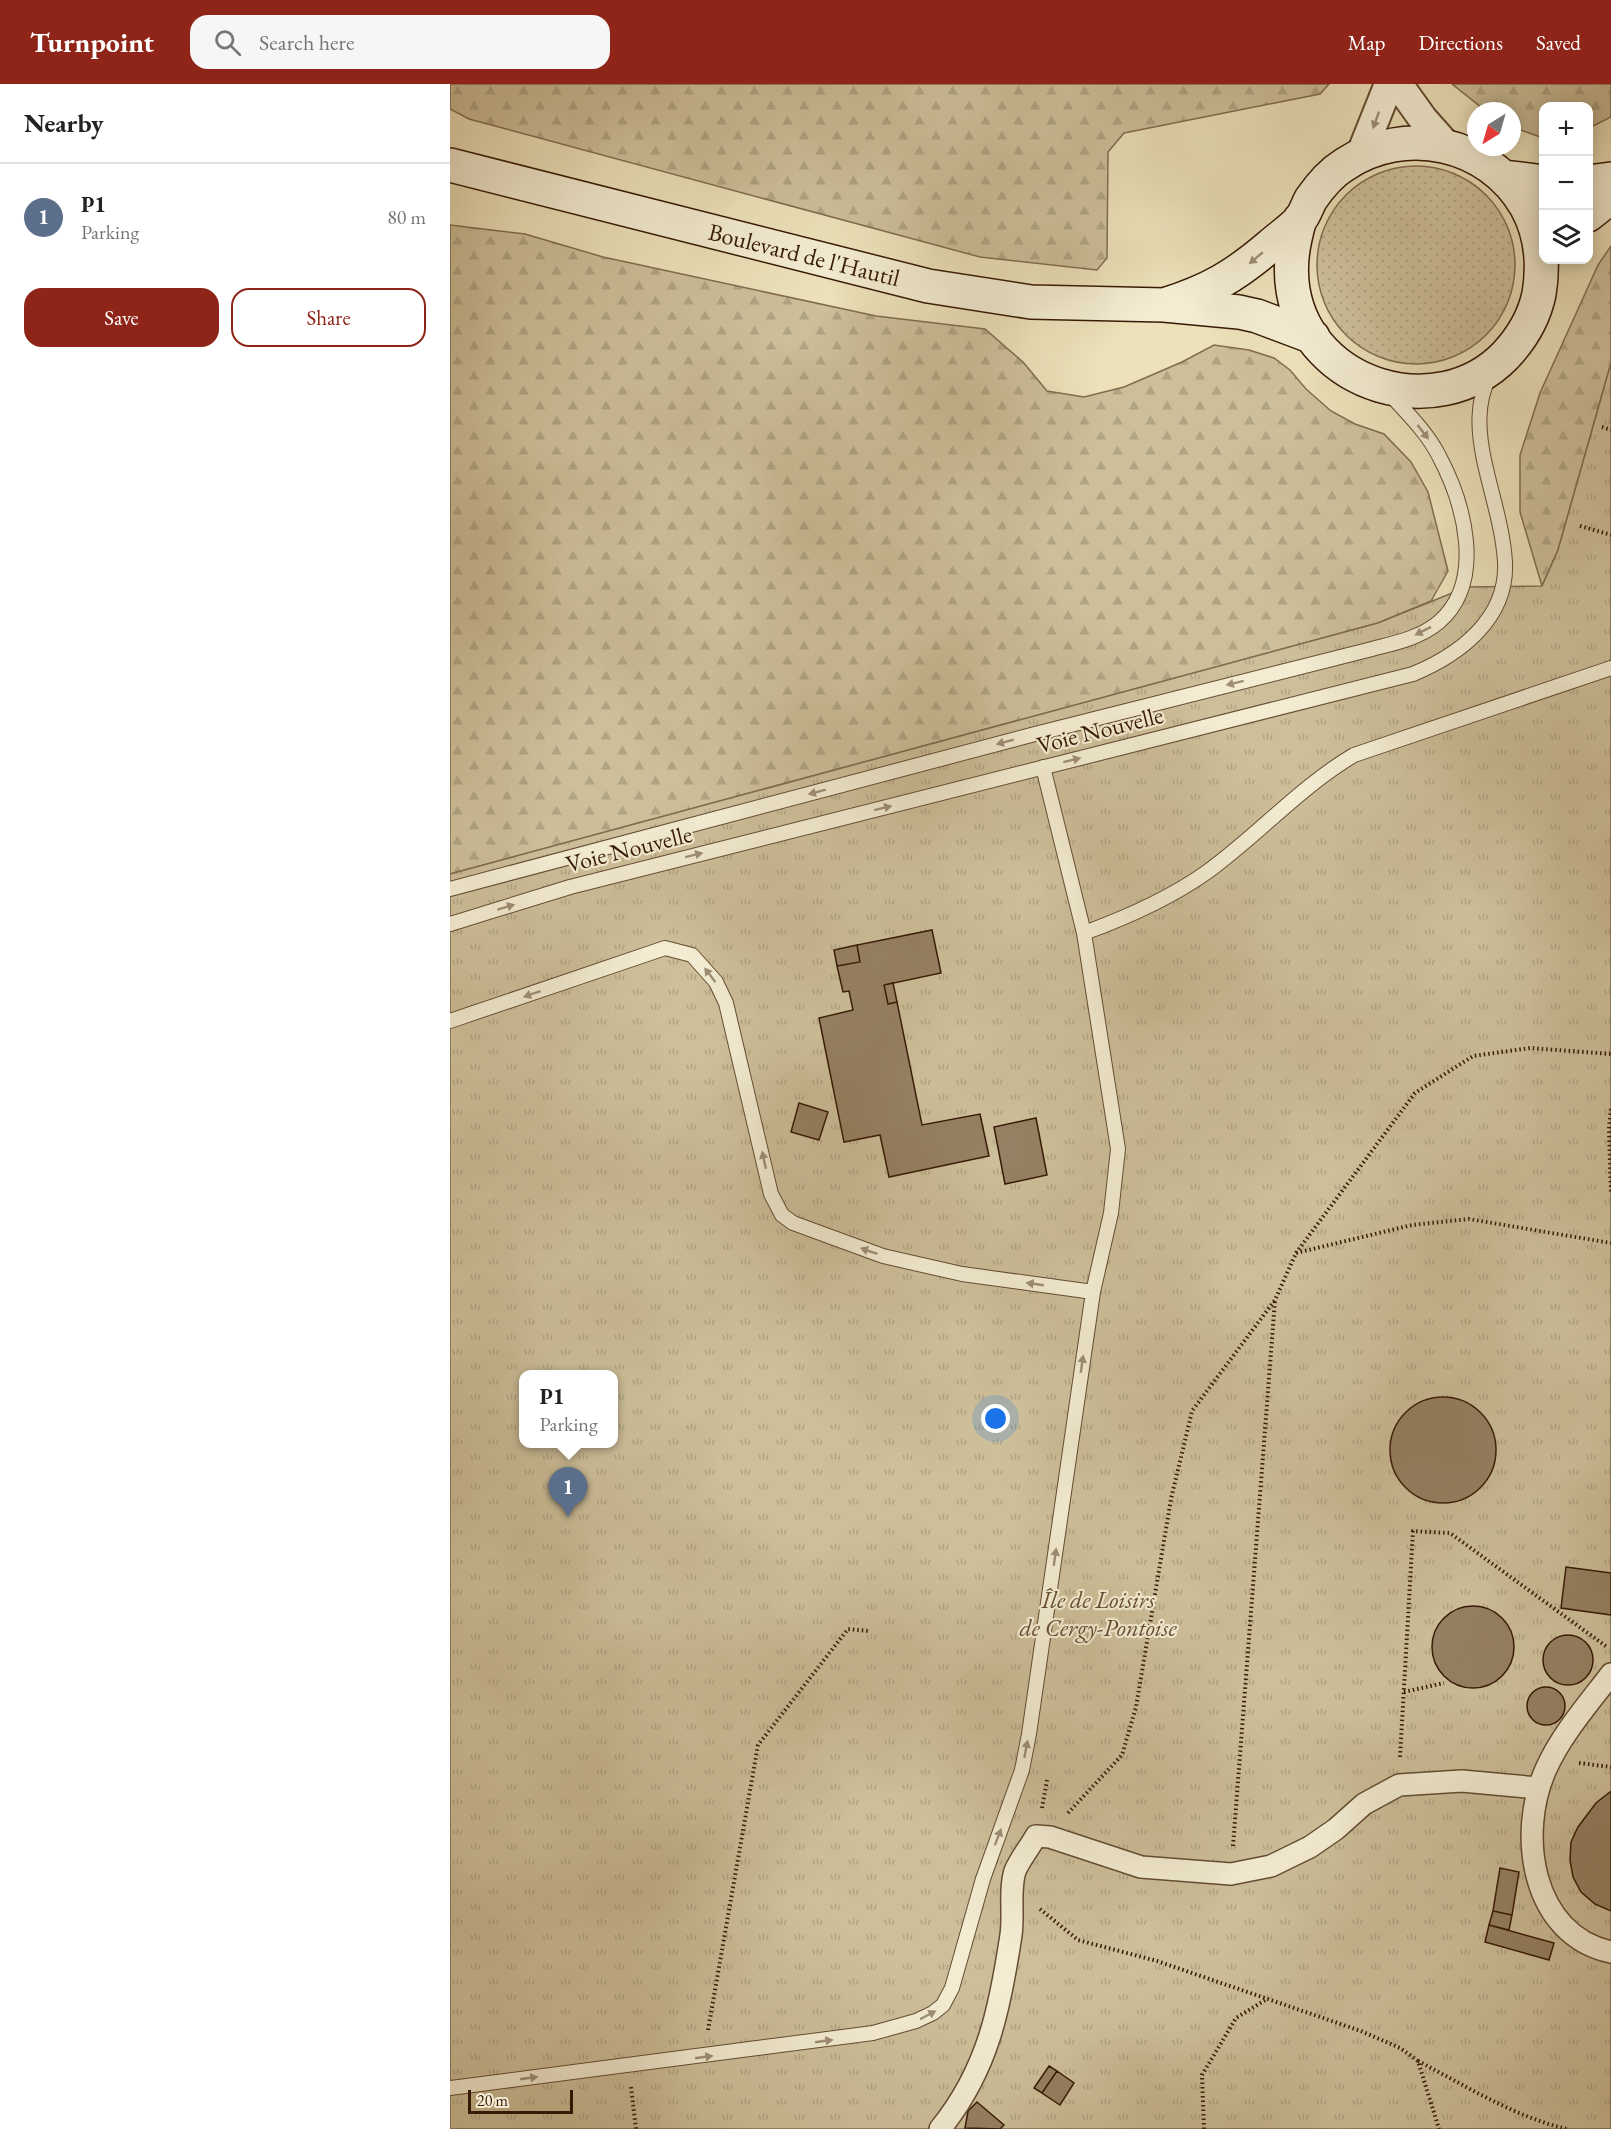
<!DOCTYPE html>
<meta charset="utf-8">
<style>
body{margin:0;font-family:"EB Garamond",serif;background:#f6f6f6;color:#222}
.controls{position:absolute;right:18px;top:18px;display:grid;overflow:hidden;border-radius:12px;box-shadow:0 3px 15px #0003}
.controls button{width:54px;height:54px;display:grid;place-items:center;padding:0;border:0;border-bottom:2px solid #e0e0e0;background:#fff;color:#222;font:30px sans-serif}
.compass{position:absolute;left:1017px;top:18px;width:54px;height:54px;border-radius:50%;background:#fff;box-shadow:0 3px 15px #0003;rotate:217deg}
.scale{position:absolute;left:18px;bottom:15px;width:105px;box-sizing:border-box;padding-left:6px;border:3px solid #371a05;border-top:0;font-size:16px;line-height:21px;white-space:nowrap;color:#371a05;-webkit-text-stroke:4px #f3ecd2;paint-order:stroke}
.you{position:absolute;left:546px;top:1335px;width:21px;height:21px;margin:-15px;border:4px solid #fff;border-radius:50%;background:#1a73e8;box-shadow:0 0 0 9px #1a73e833}
.badge{display:grid;place-items:center;width:39px;height:39px;border-radius:50%;background:#8f2418;color:#fff;font-size:20px;font-weight:700}
.pin{position:absolute;translate:-50% -50px;filter:drop-shadow(0 2px 3px #0008)}
.pin::after{content:'';position:absolute;top:32px;width:21px;height:18px;background:inherit;clip-path:polygon(0 0,100% 0,50% 100%)}
.popup{position:absolute;left:69px;top:1286px;width:99px;height:78px;box-sizing:border-box;display:grid;place-content:center;border-radius:12px;background:#fff;filter:drop-shadow(0 2px 4px #0005);font-size:20px;white-space:nowrap;color:#767676}
.popup b{font-size:22px;color:#222}
.popup::after{content:'';position:absolute;left:50%;top:100%;margin-left:-12px;border:12px solid transparent;border-top-color:#fff}
.list{margin:0;padding:0;list-style:none}
h2{display:flex;justify-content:space-between;align-items:center;height:78px;margin:0;padding:0 24px;font-size:26px}
h2 small{font-size:20px;font-weight:400;color:#767676}
.list li{display:grid;grid-template-columns:39px 1fr auto;gap:18px;align-items:center;box-sizing:border-box;height:108px;padding:0 24px;border-top:2px solid #e0e0e0}
.list b{display:block;font-size:22px;white-space:nowrap}
.list p{margin:0;font-size:20px;white-space:nowrap;color:#767676}
.list em{font-size:20px;font-style:normal;color:#767676}
.actions{display:flex;gap:12px;padding:18px 24px}
.actions a{flex:1;padding:14px 0;border:2px solid #8f2418;border-radius:18px;text-align:center;font-size:21px;color:#8f2418}
.actions .main{background:#8f2418;color:#fff}
.icon{flex:none;width:33px;height:33px;fill:none;stroke:currentColor;stroke-width:2;stroke-linecap:round;stroke-linejoin:round}
.map{position:relative;flex:none;width:1161px;height:2045px;overflow:hidden}
header{display:flex;align-items:center;gap:36px;box-sizing:border-box;height:84px;padding:0 30px;background:#8f2418;color:#fff}
header strong{font-size:28px}
nav{display:flex;gap:33px;margin-inline-start:auto;font-size:21px}
.search{width:420px;height:54px;background:#f6f6f6;display:flex;align-items:center;gap:15px;box-sizing:border-box;padding:0 21px;border-radius:18px;color:#767676;font-size:22px}
main{display:flex}
aside{flex:1;background:#fff}
.map>svg:first-child{display:block}
</style>
<header>
<strong>Turnpoint</strong>
<div class="search"><svg class="icon" aria-label="search" viewBox="0 0 24 24"><circle cx="10" cy="10" r="6"/><path d="M15 15l6 6"/></svg>Search here</div>
<nav><a>Map</a><a>Directions</a><a>Saved</a></nav>
</header>
<main>
<aside>
<h2>Nearby<small></small></h2>
<ul class="list">
<li><span class="badge" style="background:#5c6f8a">1</span><div><b>P1</b><p>Parking</p></div><em>80 m</em></li>
</ul>
<div class="actions"><a class="main">Save</a><a>Share</a></div>
</aside>
<div class="map">
<svg width="1161" height="2045" viewBox="0 0 1161 2045">
<defs>
<pattern id="grass-dots" width="8" height="8" patternUnits="userSpaceOnUse" patternTransform="scale(1.5)"><rect width="8" height="8" fill="#cdbf9a"/><path d="M2 2h.1M6 6h.1" fill="none" stroke="#b1a483" stroke-width="1.8" stroke-linecap="round"/></pattern>
<pattern id="forest-firs" width="22" height="20" patternUnits="userSpaceOnUse" patternTransform="scale(1.5)"><rect width="22" height="20" fill="#cdbf9a"/><path d="M5 1l3.5 6h-7zM16 11l3.5 6h-7z" fill="#b1a483"/></pattern>
<pattern id="park-tufts" width="24" height="20" patternUnits="userSpaceOnUse" patternTransform="scale(1.5)"><rect width="24" height="20" fill="#cdbf9a"/><path d="M3 7l-1-3M5 7V3M7 7l1-3M15 17l-1-3M17 17v-4M19 17l1-3" fill="none" stroke="#b1a483"/></pattern>
</defs>
<rect width="100%" height="100%" fill="#ece1b9"/>
<filter id="stains"><feTurbulence type="fractalNoise" baseFrequency=".00333" numOctaves="4"/><feColorMatrix values="0 0 0 0 .2 0 0 0 0 .09 0 0 0 0 .02 0 0 0 .5 -.17"/></filter>
<radialGradient id="worn" r=".72"><stop offset=".6" stop-color="#630" stop-opacity="0"/><stop offset="1" stop-color="#630" stop-opacity=".3"/></radialGradient>
<path fill="url(#grass-dots)" stroke="#826c50" stroke-width="1.5" d="M867 181a99 99 0 1 1 198 0a99 99 0 1 1-198 0Z"/>
<path fill="url(#forest-firs)" stroke="#826c50" stroke-width="1.5" d="M0,0h879l-9,10 -196,39 -16,19 -1,106 -10,12 -117,-13 -511,-138 -19,-10z
M1002,0h159v33l-22,11 -1,-22h-44l-1,32 -31,-11v-16h-26z
M0,141l75,9 78,23 273,59 109,13 38,33 24,29 37,6 40,-10 58,-25 32,-17 35,5 25,8 16,12 16,19 25,22 24,13 29,10 27,28 17,30 20,79 -17,30 -53,22 -928,251z
M1161,162v117l-53,187 -16,36 -22,-74v-57l20,-62 58,-128z"/>
<path fill="url(#park-tufts)" stroke="#826c50" stroke-width="1.5" fill-rule="evenodd" d="M1161,279v1766h-1161v-1255l928,-251 89,-36 75,-1 16,-36zM73,1290h90v70h-90z"/>
<path fill="#958163" stroke="#371a05" stroke-width="1.5" d="M482,846l9,43 -57,12 4,19 9,-2 25,123 58,-11 9,42 -100,21 -9,-42 -36,7 -25,-124 34,-8 -4,-19 -6,1 -6,-26 23,-4 -3,-17z
M407,861l3,17 -23,4 -3,-16z
M443,899l4,19 -9,2 -4,-19z
M349,1019l29,9 -9,28 -28,-8z
M586,1034l11,57 -42,9 -11,-57z
M940 1366a53 53 0 1 1 106 0a53 53 0 1 1-106 0Z
M1116,1483l45,6v42l-50,-7z
M982 1563a41 41 0 1 1 82 0a41 41 0 1 1-82 0Z
M1093 1576a25 25 0 1 1 50 0a25 25 0 1 1-50 0Z
M1077 1622a19 19 0 1 1 38 0a19 19 0 1 1-38 0Z
M1160,1708h1v119l-16,-7 -14,-12 -8,-15 -3,-17 1,-18 7,-15 18,-24z
M1050,1784l19,4 -7,43 -19,-4z
M1043,1827l19,4 -3,15 -20,-5z
M1039,1841l65,18 -5,17 -64,-18z
M599,1982l8,5 -15,22 -8,-5z
M607,1987l17,12 -14,22 -18,-12z
M527,2018l27,23 -4,4 -35,-1 3,-17z"/>
<g fill="none" stroke-linecap="round" stroke-linejoin="round">
<g stroke="#644c32" stroke-width="16">
<path id="service" d="M0,805l585,-155 337,-85c23,-6 48,-11 67,-27 47,-41 25,-119 0,-166 -12,-24 -33,-44 -51,-64
M0,840l120,-37 843,-213c46,-19 95,-55 92,-112 -2,-34 -14,-69 -21,-102 -6,-29 -8,-58 6,-85
M634,849c44,-16 85,-34 123,-61 51,-37 93,-85 147,-117l257,-87
M0,937l215,-73 27,7 24,27 10,21 45,191 11,21 11,8 90,33 79,18 131,18
M0,2004l423,-55 43,-12 17,-8 10,-8 9,-17 31,-109 39,-109 7,-36 64,-442 18,-79 7,-64 -34,-216 -41,-166"/>
</g>
<g stroke="#644c32" stroke-width="24">
<path id="pedestrian" d="M1161,1590c-22,29 -50,61 -65,95 -29,64 -15,166 65,183
M490,2045c48,-59 60,-121 71,-194 3,-20 -2,-45 4,-64 5,-12 15,-24 21,-35l14,1 91,30 90,7 40,-8 39,-19 26,-18 28,-25 35,-19 63,-4 76,7"/>
</g>
<g stroke="#644c32" stroke-width="32">
<path id="minor" d="M948,0l25,35 24,27
M911,70l28,-70"/>
</g>
<g stroke="#371a05" stroke-width="36">
<path id="secondary" d="M0,81l478,121 103,16 133,3 75,7 18,4 56,21
M1054,93l40,5
M1138,98l23,-3
M1138,131l23,-18
M714,221c45,-14 71,-29 107,-60 9,-8 21,-16 29,-25 5,-6 7,-14 11,-21 9,-13 20,-26 33,-34 61,-41 145,-23 182,41 15,27 18,58 13,88 -5,24 -18,45 -34,62 -68,69 -196,31 -212,-66 -4,-25 0,-47 7,-71"/>
</g>
<path stroke="#371a05" stroke-width="4" stroke-dasharray="1.5 3" stroke-linecap="butt" d="M1152,343l9,3
M1130,442l31,9
M1161,1025l-2,20 2,65
M846,1169l119,-160 58,-37 57,-8 81,6
M954,1608l40,-9
M950,1673l13,-226 37,2 157,114
M1129,1679l32,4
M592,1724l5,-28
M618,1729l54,-58 14,-48 35,-208 21,-88 83,-111 21,-47 116,-28 57,-6 142,24
M783,1762l42,-546
M590,1825l38,31 79,21 204,70 39,17 18,13 21,68
M258,1946l50,-285 90,-116 21,2
M968,1977c48,25 97,56 149,68
M181,2003l5,42
M754,2045l-2,-54 34,-57 31,-19"/>
<use href="#service" stroke="#f3ecd2" stroke-width="14"/>
<use href="#pedestrian" stroke="#f3ecd2" stroke-width="21"/>
<use href="#minor" stroke="#f3ecd2" stroke-width="28"/>
<use href="#secondary" stroke="#f3ecd2" stroke-width="33"/>
</g>
<defs><path id="oneway-solid" d="M-6-.8H1V-3.2L6.5 0L1 3.2V.8H-6Z" transform="scale(1.5)"/></defs>
<g fill="#9e8e76">
<use href="#oneway-solid" transform="translate(926 36) rotate(110)"/>
<use href="#oneway-solid" transform="translate(806 174) rotate(140)"/>
<use href="#oneway-solid" transform="translate(973 348) rotate(52)"/>
<use href="#oneway-solid" transform="translate(973 547) rotate(153)"/>
<use href="#oneway-solid" transform="translate(785 599) rotate(166)"/>
<use href="#oneway-solid" transform="translate(555 658) rotate(165)"/>
<use href="#oneway-solid" transform="translate(622 676) rotate(-14)"/>
<use href="#oneway-solid" transform="translate(367 708) rotate(165)"/>
<use href="#oneway-solid" transform="translate(433 724) rotate(-14)"/>
<use href="#oneway-solid" transform="translate(244 771) rotate(-14)"/>
<use href="#oneway-solid" transform="translate(56 823) rotate(-17)"/>
<use href="#oneway-solid" transform="translate(260 891) rotate(-127)"/>
<use href="#oneway-solid" transform="translate(82 910) rotate(161)"/>
<use href="#oneway-solid" transform="translate(314 1076) rotate(-102)"/>
<use href="#oneway-solid" transform="translate(419 1167) rotate(-161)"/>
<use href="#oneway-solid" transform="translate(585 1200) rotate(-172)"/>
<use href="#oneway-solid" transform="translate(632 1280) rotate(-82)"/>
<use href="#oneway-solid" transform="translate(605 1473) rotate(-82)"/>
<use href="#oneway-solid" transform="translate(576 1665) rotate(-79)"/>
<use href="#oneway-solid" transform="translate(548 1753) rotate(-69)"/>
<use href="#oneway-solid" transform="translate(478 1931) rotate(-28)"/>
<use href="#oneway-solid" transform="translate(374 1957) rotate(-8)"/>
<use href="#oneway-solid" transform="translate(254 1973) rotate(-8)"/>
<use href="#oneway-solid" transform="translate(79 1994) rotate(-8)"/>
</g>
<g text-anchor="middle" stroke-width="4.5" stroke-linejoin="round" paint-order="stroke">
<g font-size="24" fill="#371a05" stroke="#f3ecd2">
<text transform="translate(354 171) rotate(14)" y="8">Boulevard de l'Hautil</text>
<text transform="translate(650 646) rotate(-14)" y="8">Voie Nouvelle</text>
<text transform="translate(179 765) rotate(-14)" y="8">Voie Nouvelle</text>
</g>
<g font-size="24" font-style="italic" fill="#644c32" stroke="#f3ecd2">
<text x="648" y="1524">Île de Loisirs<tspan x="648" dy="28">de Cergy-Pontoise</tspan></text>
</g>
</g>
<rect width="100%" height="100%" filter="url(#stains)"/>
<rect width="100%" height="100%" fill="url(#worn)"/>
</svg>
<div class="controls">
<button>+</button>
<button>−</button>
<button><svg class="icon" aria-label="layers" viewBox="0 0 24 24"><path d="M12 4l9 5-9 5-9-5zM3 14l9 5 9-5"/></svg></button>
</div>
<svg class="compass" viewBox="-18 -18 36 36"><path d="M0-13l5 13h-10z" fill="#e53935"/><path d="M0 13l5-13h-10z" fill="#767676"/></svg>
<div class="scale">20 m</div>
<div class="you"></div>
<div class="pin badge" style="left:118px;top:1433px;background:#5c6f8a">1</div>
<div class="popup"><b>P1</b>Parking</div>
</div>
</main>
